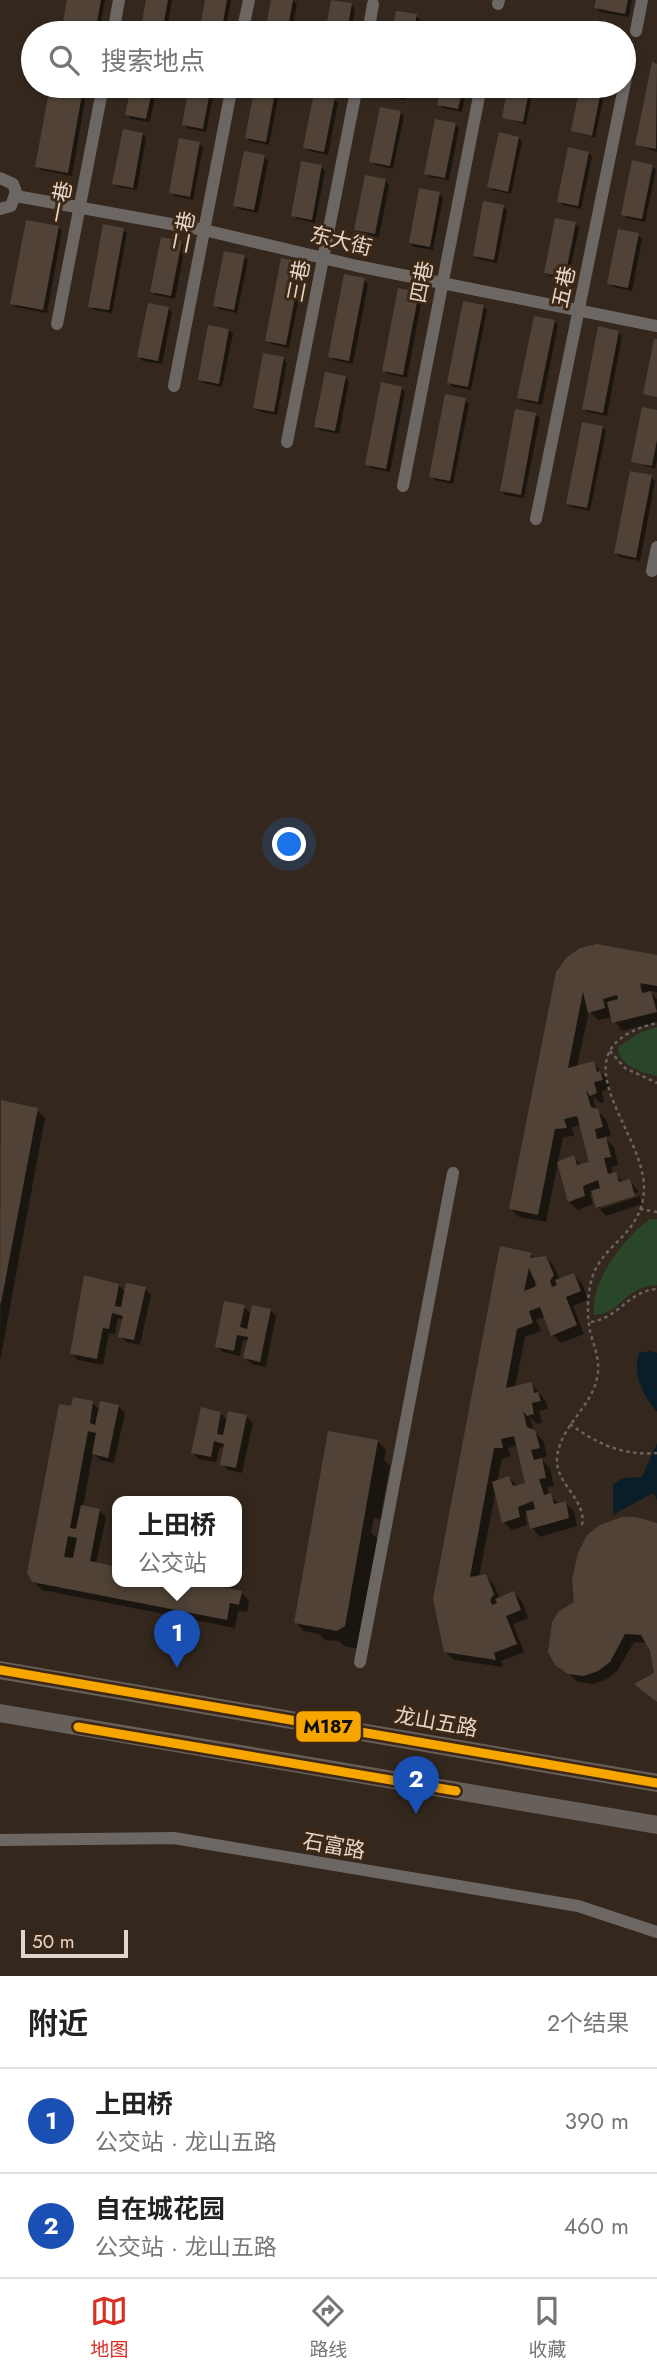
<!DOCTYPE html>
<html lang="zh">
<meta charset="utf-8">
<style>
body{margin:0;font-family:Jost,"Noto Sans SC",sans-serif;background:#f2f2f2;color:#222}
.scale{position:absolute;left:21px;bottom:18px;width:107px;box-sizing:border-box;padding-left:7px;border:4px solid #e4d5ca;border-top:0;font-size:19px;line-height:24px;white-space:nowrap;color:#e4d5ca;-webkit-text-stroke:5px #3d2715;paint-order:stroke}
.you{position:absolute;left:290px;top:845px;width:24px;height:24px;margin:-18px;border:5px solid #fff;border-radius:50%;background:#1a73e8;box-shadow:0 0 0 10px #1a73e833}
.badge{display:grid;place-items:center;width:46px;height:46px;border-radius:50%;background:#d93025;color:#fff;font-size:23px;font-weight:700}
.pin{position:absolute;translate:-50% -58px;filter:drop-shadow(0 2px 4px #0008)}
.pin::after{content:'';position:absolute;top:37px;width:24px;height:21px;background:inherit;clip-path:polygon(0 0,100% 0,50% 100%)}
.popup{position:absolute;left:112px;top:1496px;width:130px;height:91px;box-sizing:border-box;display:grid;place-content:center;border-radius:14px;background:#fff;filter:drop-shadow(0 2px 5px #0005);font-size:23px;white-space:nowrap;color:#767676}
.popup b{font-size:26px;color:#222}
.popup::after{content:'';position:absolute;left:50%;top:100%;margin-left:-14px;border:14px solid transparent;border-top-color:#fff}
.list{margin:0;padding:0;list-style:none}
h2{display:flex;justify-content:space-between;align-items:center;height:91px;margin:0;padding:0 28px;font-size:30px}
h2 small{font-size:23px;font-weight:400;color:#767676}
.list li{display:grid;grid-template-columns:46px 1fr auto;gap:21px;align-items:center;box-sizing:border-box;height:105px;padding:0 28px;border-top:2px solid #e0e0e0}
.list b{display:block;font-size:26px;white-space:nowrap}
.list p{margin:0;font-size:23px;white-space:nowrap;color:#767676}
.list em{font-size:23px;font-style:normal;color:#767676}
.icon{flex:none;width:38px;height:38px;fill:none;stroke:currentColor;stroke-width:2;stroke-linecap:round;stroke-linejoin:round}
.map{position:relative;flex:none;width:657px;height:1976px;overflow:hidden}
.search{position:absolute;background:#fff;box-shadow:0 2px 5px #0004;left:21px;right:21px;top:21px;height:77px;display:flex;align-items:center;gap:18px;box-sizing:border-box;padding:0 24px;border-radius:38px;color:#767676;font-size:26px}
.sheet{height:301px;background:#fff}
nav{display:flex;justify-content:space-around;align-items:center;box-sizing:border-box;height:98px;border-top:2px solid #e0e0e0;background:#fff;font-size:19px;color:#767676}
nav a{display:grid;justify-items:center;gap:4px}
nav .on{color:#d93025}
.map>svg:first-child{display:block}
</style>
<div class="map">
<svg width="657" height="1976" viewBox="0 0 657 1976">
<rect width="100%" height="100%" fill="#34281e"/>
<path fill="#2a4628" d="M657,1027v49c-15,-4 -38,-9 -39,-29l23,-15z
M650,1219h7v66c-36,3 -34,28 -63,30 -4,-34 30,-77 56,-96z"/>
<path fill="#0a1e29" d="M650,1351l7,2v59c-14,-17 -25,-37 -18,-59z
M657,1443v57l-4,-7 -40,22v-31l10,-6 19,-1z"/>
<path fill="#0007" fill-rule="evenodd" d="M69,0h36l-6,33h-36z
M148,0h24l-6,33h-24z
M207,0h24l-6,33h-24z
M273,0h20l4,4 -6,29h-24z
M598,0h34l-3,17 -29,-5 -4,-4z
M333,1l19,4 3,4 -4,24h-24z
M397,13l19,3 4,4 -2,13h-24z
M653,65h4v87l-20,-8z
M52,86l31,4 3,4 -14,82 -31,-6 -4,-4z
M133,86h24l-7,36 -19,-3 -4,-4z
M191,86h24l-9,46 -19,-4 -4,-4z
M257,86l19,3 3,4 -10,52 -19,-4 -3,-3z
M323,86h18l-1,3z
M383,86h24l-2,14 -19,-4 -4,-3z
M443,86h24l-5,26 -19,-4 -4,-4z
M510,86h24l-8,39 -22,-8z
M582,86h24l-11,52 -22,-7z
M334,99l4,4 -10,52 -19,-4 -4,-4z
M400,112l4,4 -11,53 -18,-4 -4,-4z
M455,124l4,4 -10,52 -19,-3 -4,-4z
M143,134l3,4 -9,52 -19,-3 -4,-4z
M519,138l3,4 -11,52 -18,-4 -4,-4z
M199,144l4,3 -10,53 -19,-4 -3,-4z
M589,153l3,4 -11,52 -18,-4 -4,-4z
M264,157l4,4 -10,52 -19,-4 -4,-3z
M652,166l4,4 -11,52 -18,-4 -4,-4z
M322,167l3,4 -10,52 -18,-4 -4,-4z
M385,181l4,4 -10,52 -19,-3 -4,-4z
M439,194l4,4 -10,52 -19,-3 -4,-4z
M504,207l3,4 -10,52 -19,-4 -4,-4z
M575,224l4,4 -11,52 -18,-4 -4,-4z
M58,227l4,4 -15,82 -31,-6 -4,-4z
M123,230l4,3 -15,80 -18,-3 -4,-4z
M638,235l4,4 -10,52 -19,-4 -4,-4z
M181,242l4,4 -10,53 -19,-4 -4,-4z
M244,256l4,4 -11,53 -18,-4 -4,-4z
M301,264l4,4 -16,80 -18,-4 -4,-4z
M364,280l4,4 -15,80 -19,-4 -4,-4z
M418,294l4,4 -15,80 -19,-4 -4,-4z
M483,307l4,3 -16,80 -18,-3 -4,-4z
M168,308l4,4 -10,52 -19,-3 -4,-4z
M554,321l4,4 -16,80 -19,-4 -4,-3z
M229,330l4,4 -11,53 -18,-4 -4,-4z
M618,332l4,4 -15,80 -19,-4 -4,-4z
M284,359l3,4 -10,52 -19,-4 -3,-4z
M345,377l4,4 -10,53 -19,-4 -4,-4z
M401,388l4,4 -15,80 -19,-4 -4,-4z
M465,400l4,4 -16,80 -18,-4 -4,-4z
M657,411v49l-2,9 -22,-8z
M536,415l4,3 -16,80 -19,-3 -3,-4z
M602,427l4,4 -16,80 -19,-4 -4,-3z
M651,477l4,4 -15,80 -20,-4 -4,-4z
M657,957v35l-8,-1 8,8v23l-35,9 -10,-14 -14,3 -9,-9 -12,56 16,-5 15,19 2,7 -8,3 2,11 -4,1 -7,-7 3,14 10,9 5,16 -7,2 10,10 4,18 -7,2 2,7 11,8 6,-1 9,11 -39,13v4l40,-13 2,8 -36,12 -8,-9 -5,-14 -3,1 3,10 -15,6 -9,-8 4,-45 9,9 10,-3 -11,-38 -9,2 2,9 -11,1 -17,85 -27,-5 -9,-9 48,-236zM626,979l21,4 -19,5z
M2,1102l35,8 8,8 -45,243z
M531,1254l5,5 10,-1 8,8 6,14 14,-5 8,8 6,17 -15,6 11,28 -23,9 -8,-8 -7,-19 -10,4 5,11 -16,6 -10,50 16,-4 15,19 2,7 -9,2 3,12 -5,1 -7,-7 4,14 9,9 4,16 -7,2 10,10 4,18 -7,1 2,9 11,8 5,-1 9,8 3,15 -37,11 -8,-9 -4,-13h-3l2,10 -15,5 -8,-8 -8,-32 -17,87 7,-1 8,9 6,14 14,-6 8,9 6,16 -15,6 11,28 -23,9 2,6 -49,-7 -9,-9zM536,1279l4,8 -6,2zM518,1445l9,39 -9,2 -9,-8 -12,4 5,-23 9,-3 -3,-8z
M119,1285l7,8 19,-4 6,6 -11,50 -14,-3 -6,-6 3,-16 -5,-2 -3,16 -6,-1 -6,32 -25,-5 -6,-6z
M244,1307l8,8 18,-5 6,6 -10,51 -14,-3 -7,-6 4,-17 -6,-1 -3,16 -17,-4 -6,-6z
M92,1403l8,7 18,-4 7,7 -11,50 -14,-3 -7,-7 -10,54 17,4 6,6 -10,47 22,18h102l-1,6 22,4 8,9 -2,11 -9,-1 -3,17 -193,-38 -9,-9 39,-173z
M220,1413l8,8 19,-4 6,6 -11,50 -14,-3 -6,-6 3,-16 -5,-1 -4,15 -17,-3 -6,-6z
M378,1441l8,9 -2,10 6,6 -10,53 -6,-1 -3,14 9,9 -21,108 -15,-3 -5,-5 -14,-1 -6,-6 -15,-3 -8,-8z
M657,1525v177l-1,-28 -8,-31 -14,-1 -16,28 -11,9 -14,5 -15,-2 -21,-18 19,-61z"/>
<path fill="#504236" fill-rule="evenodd" d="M67,0h34l-6,33h-34z
M146,0h22l-6,33h-22z
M205,0h22l-6,33h-22z
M271,0h22l-6,33h-22z
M331,0l21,3 -5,30h-22z
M596,0h32l-3,14 -31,-6z
M396,11l21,3 -4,19h-21z
M453,23l21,4 -1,6h-22z
M652,62l5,2 -1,85 -21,-4z
M50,86l33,3 -15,84 -33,-6z
M131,86h22l-7,33 -21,-4z
M189,86h22l-8,43 -21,-4z
M255,86l21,1 -10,55 -21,-4z
M382,86h21l-2,11 -21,-4z
M441,86h22l-5,23 -21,-4z
M508,86h22l-7,36 -21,-4z
M580,86h22l-10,50 -21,-5z
M314,93l21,4 -11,55 -21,-4z
M380,107l21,4 -11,55 -21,-4z
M435,119l21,4 -11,55 -21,-4z
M123,129l20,4 -10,55 -21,-4z
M499,132l20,5 -11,55 -21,-5z
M179,138l21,4 -10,55 -21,-4z
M568,147l21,5 -11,54 -21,-4z
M244,151l21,4 -11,55 -21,-4z
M632,160l21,5 -11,54 -21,-4z
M301,161l21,4 -10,55 -21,-4z
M365,175l21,4 -11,55 -21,-4z
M419,188l21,4 -10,55 -21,-4z
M483,201l21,4 -10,55 -21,-4z
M555,218l21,4 -11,55 -21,-4z
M26,220l33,6 -16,84 -33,-6z
M103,224l21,4 -15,82 -21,-3z
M618,229l21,4 -11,55 -21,-4z
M161,237l21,4 -11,55 -21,-4z
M224,251l21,4 -11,55 -21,-4z
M281,258l21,4 -16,83 -21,-4z
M344,274l21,4 -16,83 -21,-4z
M398,288l21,4 -16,83 -21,-4z
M463,301l21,4 -16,82 -21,-4z
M148,303l21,4 -11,54 -21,-4z
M534,316l21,4 -17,82 -21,-4z
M208,325l21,4 -10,55 -21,-4z
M598,326l21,5 -16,82 -21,-4z
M654,339h3v58l-14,-3z
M263,353l21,4 -10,55 -21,-4z
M325,372l21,4 -11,55 -21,-4z
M381,382l21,5 -16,82 -21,-4z
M445,394l21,4 -16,83 -21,-4z
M642,407l15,3v30l-5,26 -21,-4z
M515,409l21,4 -15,82 -21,-4z
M582,422l21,4 -16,82 -21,-4z
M630,471l22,4 -16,83 -22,-5z
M597,944l60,11v31l-17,-3 2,10 9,-2 6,21 -45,11 -5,-21 11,-3 -1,-4 -14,4 2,9 -17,5 -5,-21 -15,76 26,-7 3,11 3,-1 3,9 -9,2 3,11 -7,3 -4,-6 5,17 7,2 5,18 -8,2 2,10 9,-2 5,20 -7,1 4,16 8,-2 3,10 11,-3 5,17 -39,12 -5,-17 9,-3 -2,-8 -15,6 2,10 -17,6 -11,-40 17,-7 3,10 12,-3 -12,-46 -13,3 3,9 -12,1 -17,86 -29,-6 47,-237 11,-15 13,-9z
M1,1100l37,8 -37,195h-1z
M500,1246l32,7 -2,5 16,-2 8,19 -4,6 2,6 5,-2 -2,-5 19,-7 7,18 -15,6 11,28 -26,11 -11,-29 -11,4 4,12 -16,6 -11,59 26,-6 2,11 4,-1 3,9 -9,2 2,11 -7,2 -4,-5 4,16 8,3 5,18 -9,2 3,10 8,-2 4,20 -7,1 5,16 7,-2 3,11 12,-3 3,17 -39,11 -4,-18 9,-2 -2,-8 -15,6 2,10 -18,6 -10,-41 17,-6 4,10 12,-3 -11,-47 -13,3 2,9h-9l-24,129 16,-3 8,20 -4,6 2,5 5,-2 -2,-4 19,-8 7,19 -15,6 11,28 -23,9 2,7 -52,-8 -11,-53zM529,1268l8,18 -13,5z
M84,1275l35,9 -4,22 6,1 5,-24 20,4 -12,53 -16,-3 5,-21 -11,-3 -3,16 -6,-1 -6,31 -27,-5z
M224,1301l21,4 -5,22 7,2 5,-24 19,4 -11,53 -17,-4 5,-21 -11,-2 -3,16 -19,-4z
M73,1397l20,4 -3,22 5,2 5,-24 19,4 -11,53 -16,-4 4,-21 -8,-2 -18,97 6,1 5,-24 19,4 -10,52 28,6v15h95l-1,3 30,6 -3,14 -9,-2 -3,17 -195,-38 -5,-9 32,-169 12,2zM68,1536l9,2 -4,20 -9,-1z
M201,1407l20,5 -4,22 6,1 5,-24 19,4 -11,53 -16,-3 4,-21 -10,-3 -3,16 -20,-4z
M328,1431l50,9 -33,186 -8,5 -43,-8z
M622,1517h14l21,6v179l-23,-18 20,-11 -4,-22 -9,-16 -16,-1 -15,28 -12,9 -14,5 -16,-2 -13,-9 -7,-13 4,-30 6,-10 16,-10 -2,-23 6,-26 9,-18 13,-10z"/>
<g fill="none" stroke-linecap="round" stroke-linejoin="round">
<path stroke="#6a635f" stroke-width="2.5" stroke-dasharray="3.5 3.5" stroke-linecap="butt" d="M610,1051l15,17 32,15
M640,1209l17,3
M591,1322c28,-4 37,-31 66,-33
M570,1424c27,20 53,32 87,29
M582,1525c5,-26 -27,-41 -25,-67 3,-32 34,-50 40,-80 4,-17 -3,-31 -7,-47 -3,-16 -3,-36 2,-53 11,-36 50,-42 52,-89 1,-60 -95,-140 13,-166"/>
<path stroke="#6d6764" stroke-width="12" d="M498,4l1,-4
M636,31l6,-31
M113,33l6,-33
M242,33l7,-33
M368,33l5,-29
M492,33l1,-3
M0,178l13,6 3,8 -5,14 -11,3
M16,196l188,34 153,36 300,60
M57,324l46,-238
M174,386l58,-300
M287,442l70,-356
M403,486l78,-400
M536,519l93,-456
M652,571l5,-24
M360,1662l93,-489
M0,1840l174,-2 404,68 79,26"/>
<path stroke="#675f5a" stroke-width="18" d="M0,1670l657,113
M0,1713l657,112"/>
<g stroke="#3d2715" stroke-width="14">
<path id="bus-1" d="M0,1670l657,113
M78,1727l378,64"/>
</g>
<use href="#bus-1" stroke="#f7a600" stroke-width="9"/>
</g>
<g text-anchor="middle" stroke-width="6" stroke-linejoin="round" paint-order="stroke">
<g font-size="21" fill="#e4d5ca" stroke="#3d2715">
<text transform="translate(61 202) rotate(-79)" y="7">一巷</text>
<text transform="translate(184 232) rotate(-79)" y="7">二巷</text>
<text transform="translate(341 241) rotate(14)" y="7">东大街</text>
<text transform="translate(299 281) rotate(-79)" y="7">三巷</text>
<text transform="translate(422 282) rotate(-79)" y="7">四巷</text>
<text transform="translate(564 287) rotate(-78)" y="7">五巷</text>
<text transform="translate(436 1722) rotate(10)" y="7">龙山五路</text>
<text transform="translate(334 1846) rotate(10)" y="7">石富路</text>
</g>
</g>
<rect stroke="#3d2715" stroke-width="2.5" x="295" y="1710" width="67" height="33" rx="7" fill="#f7a600"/>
<g font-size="19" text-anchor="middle" font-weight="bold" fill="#111">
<text x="328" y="1733">M187</text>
</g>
</svg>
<div class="scale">50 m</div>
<div class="you"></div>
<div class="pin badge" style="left:177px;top:1668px;background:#1a4fb4">1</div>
<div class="popup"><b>上田桥</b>公交站</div>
<div class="pin badge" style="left:416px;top:1814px;background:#1a4fb4">2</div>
<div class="search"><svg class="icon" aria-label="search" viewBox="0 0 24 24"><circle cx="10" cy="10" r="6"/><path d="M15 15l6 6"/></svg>搜索地点</div>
</div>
<section class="sheet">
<h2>附近<small>2个结果</small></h2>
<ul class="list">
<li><span class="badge" style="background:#1a4fb4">1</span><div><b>上田桥</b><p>公交站 · 龙山五路</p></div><em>390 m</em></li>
<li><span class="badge" style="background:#1a4fb4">2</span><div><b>自在城花园</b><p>公交站 · 龙山五路</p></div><em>460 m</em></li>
</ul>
</section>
<nav>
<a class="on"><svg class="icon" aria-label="map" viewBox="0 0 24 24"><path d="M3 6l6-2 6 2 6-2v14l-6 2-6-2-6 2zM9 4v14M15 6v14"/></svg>地图</a>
<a><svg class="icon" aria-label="directions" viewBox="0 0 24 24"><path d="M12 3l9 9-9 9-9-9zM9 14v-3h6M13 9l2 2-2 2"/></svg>路线</a>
<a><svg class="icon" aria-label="saved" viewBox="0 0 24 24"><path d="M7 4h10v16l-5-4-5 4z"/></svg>收藏</a>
</nav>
